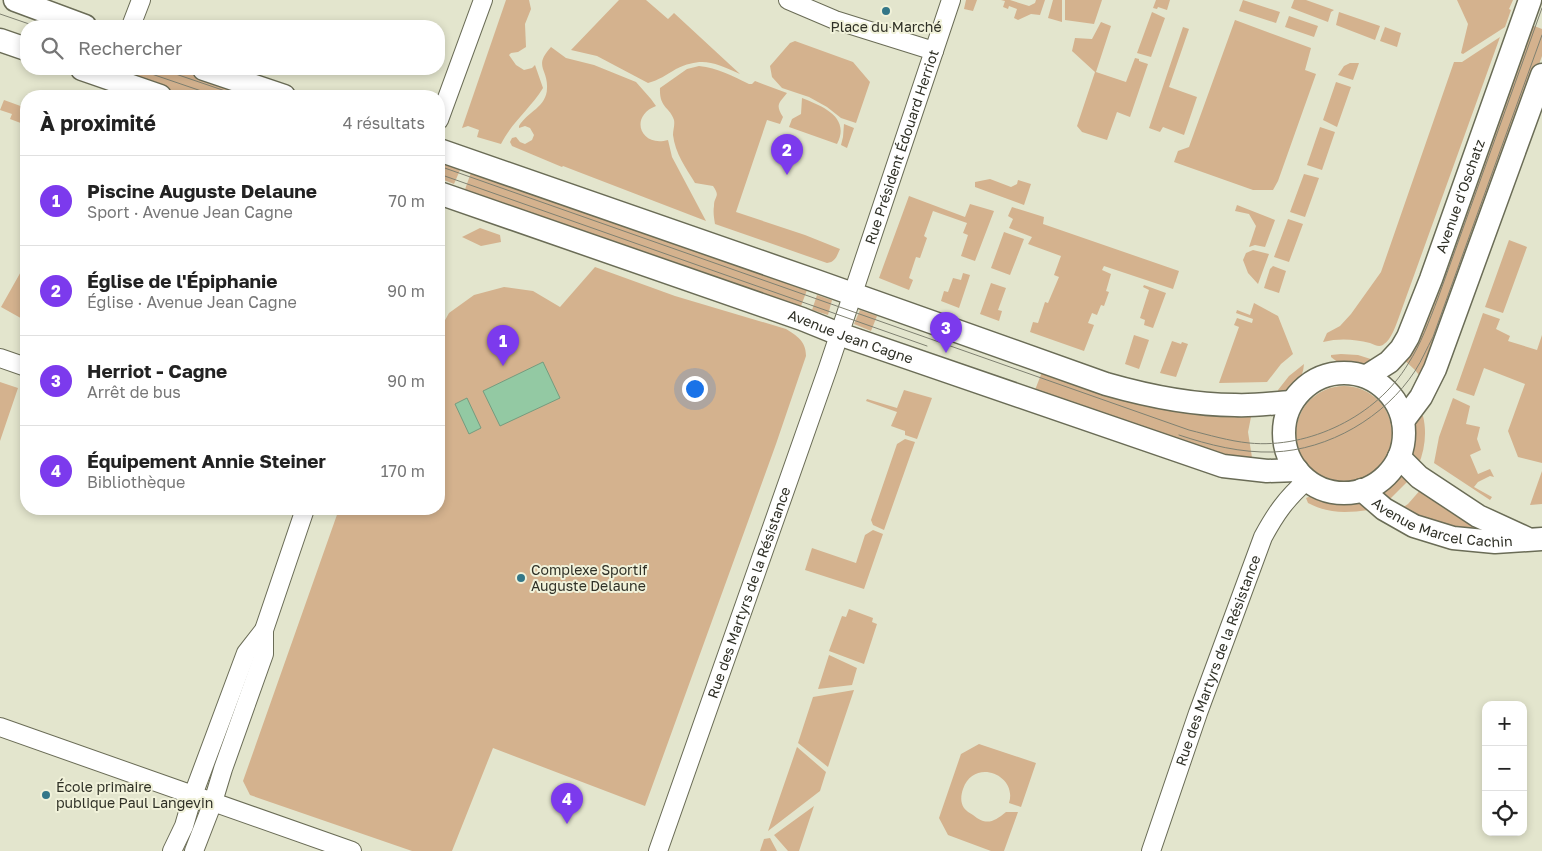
<!DOCTYPE html>
<html lang="fr">
<meta charset="utf-8">
<style>
body{margin:0;font-family:"Golos Text",sans-serif;background:#f6f6f6;color:#222}
.controls{position:absolute;right:15px;bottom:15px;display:grid;overflow:hidden;border-radius:10px;box-shadow:0 2px 8px #0003}
.controls button{width:45px;height:45px;display:grid;place-items:center;padding:0;border:0;border-bottom:1px solid #e0e0e0;background:#fff;color:#222;font:25px sans-serif}
.you{position:absolute;left:694px;top:388px;width:18px;height:18px;margin:-12px;border:4px solid #fff;border-radius:50%;background:#1a73e8;box-shadow:0 0 0 8px #1a73e833}
.badge{display:grid;place-items:center;width:32px;height:32px;border-radius:50%;background:#7c3aed;color:#fff;font-size:16px;font-weight:700}
.pin{position:absolute;translate:-50% -41px;filter:drop-shadow(0 1px 2px #0008)}
.pin::after{content:'';position:absolute;top:26px;width:18px;height:15px;background:inherit;clip-path:polygon(0 0,100% 0,50% 100%)}
.list{margin:0;padding:0;list-style:none}
h2{display:flex;justify-content:space-between;align-items:center;height:65px;margin:0;padding:0 20px;font-size:21px}
h2 small{font-size:16px;font-weight:400;color:#767676}
.list li{display:grid;grid-template-columns:32px 1fr auto;gap:15px;align-items:center;box-sizing:border-box;height:90px;padding:0 20px;border-top:1px solid #e0e0e0}
.list b{display:block;font-size:19px;white-space:nowrap}
.list p{margin:0;font-size:16px;white-space:nowrap;color:#767676}
.list em{font-size:16px;font-style:normal;color:#767676}
.icon{flex:none;width:28px;height:28px;fill:none;stroke:currentColor;stroke-width:2;stroke-linecap:round;stroke-linejoin:round}
.map{position:relative;flex:none;width:1542px;height:851px;overflow:hidden}
.search{position:absolute;background:#fff;box-shadow:0 2px 8px #0003;left:20px;top:20px;width:425px;height:55px;display:flex;align-items:center;gap:12px;box-sizing:border-box;padding:0 18px;border-radius:20px;color:#767676;font-size:19px}
.panel{position:absolute;background:#fff;box-shadow:0 2px 8px #0003;left:20px;top:90px;width:425px;height:425px;border-radius:20px}
.map>svg:first-child{display:block}
</style>
<div class="map">
<svg width="1542" height="851" viewBox="0 0 1542 851">
<rect width="100%" height="100%" fill="#e3e5cd"/>
<path fill="#d4b28e" d="M506,0h23l2,9 -6,15 1,23 -8,5 -7,1 -2,2 7,10 8,5 8,-2 3,-3 8,23c-13,21 -31,34 -42,56l-24,-7 2,-7 -11,-4 -6,2z
M619,0h27l22,19 6,-6 66,61c-25,-11 -37,-18 -64,-5 -10,6 -17,11 -28,14l-51,-27 -26,-6z
M966,0h11l-4,11 -9,-2z
M1001,0h9l19,6 6,-3 1,-3h9l-5,15 -9,-1 -13,6 -4,-2 3,-9 -8,-3 -1,3 -5,-2 2,-6z
M1053,0h9v22l-14,-4z
M1065,0h37l-8,24 -29,-4z
M1156,0h14l-3,10 -9,-3 -1,2 -4,-1z
M1243,0l37,12 -4,11 -37,-12z
M1294,0h12l28,10 -3,2 -3,10 -37,-14z
M1457,0h56l-4,9 2,1 -6,17 -42,27 -2,-1 7,-29z
M1152,12l13,6 -14,39 -14,-4z
M1339,12l41,14 -5,14 -39,-15z
M1289,16l29,10 -4,11 -29,-10z
M1235,20l76,28 -6,22 11,4 -38,107 -5,9h-20l-79,-28 4,-11 11,-4z
M1101,22l10,4 -15,46 30,10 9,-24 4,1v2l9,3 -18,53 -13,-5 -10,28 -25,-8 -5,-6 18,-54 -23,-21 3,-13 17,1z
M1529,24l13,5v27l-109,303 -10,21 -8,-10 -13,-12z
M1183,27l6,2 -20,58 28,10 -13,38 -21,-8 -3,5 -11,-4z
M1385,27l16,6 -4,14 -17,-6z
M1500,37l-101,280c-3,8 -8,23 -15,27 -4,4 -9,1 -14,-1 -16,-4 -31,-5 -47,-1l4,-9 13,-7 11,-12 30,-42 73,-210h8z
M795,41l58,21 17,20 -14,41 -15,-5 -14,-11 -18,-10 -27,-9 -10,-11 -2,-11 20,-23z
M551,47l15,11 28,7 42,17 15,17 5,7c-27,10 -16,42 12,34l4,17 34,64 -143,-55 -1,1 -50,-21 -2,-4 2,-4 4,-1 4,5 5,2 7,-4 2,-5 -4,-7 -5,-2 -6,2v-2c8,-14 28,-19 28,-38 1,-20 -14,-21 4,-41z
M1350,63h9l-6,17 -15,-5 6,-9z
M699,66c19,2 33,10 50,18h3l3,-3 32,12c-8,10 -12,12 -4,24l-3,7 -13,-4 -31,92 69,23 35,14c-3,6 -4,13 -13,14l-112,-39c-1,-6 -2,-12 -1,-18 0,-10 7,-9 -1,-20l-18,-3c-9,-15 -20,-30 -22,-48 0,-5 2,-10 1,-15 -4,-13 -15,-12 -14,-32l27,-19z
M108,69h86l78,27h-86z
M1336,82l15,5 -14,40 -14,-7z
M802,98c20,8 49,19 35,46l-48,-17 3,-8 9,-5z
M4,100l22,8v17l-16,-6 2,-5 -12,-4z
M844,124l10,4 -7,20 -6,-3 2,-8z
M1320,127l15,5 -13,38 -15,-5z
M439,162l21,8 -6,14 -15,-6z
M473,167l334,123 -6,16 -42,-14 -2,6 -294,-103z
M1304,174l15,4 -14,39 -15,-5z
M990,179l21,8 6,-3 1,-4 13,4 -7,21 -49,-18v-5z
M909,196l56,21 5,-13 24,7 -19,50 -14,-5 7,-21 -5,-2 4,-10 -34,-12 -9,25 3,2 -7,20 -4,-1 -7,21 4,2 -4,10 -30,-12z
M1237,205l38,15 -10,27 -10,-2 -6,2 7,-21 -7,-12 -14,-3z
M1012,207l32,10 -1,7 136,47 -6,18 -69,-23 -2,4 9,4 -5,17 3,1 -5,14 -3,-1 -4,10 -5,-2 -4,10 6,2 -10,26 -54,-19 3,-10 5,1 7,-21 3,1 11,-26 -5,-2 7,-19 -33,-12 4,-7 -23,-9 4,-9 -5,-3z
M1288,219l15,5 -14,38 -15,-5z
M480,228l20,7 1,7 -20,4 -19,-9z
M1004,232l20,7 -14,36 -19,-7z
M1509,240l18,7 -24,66 -18,-6z
M1253,250l16,4 -11,30 -10,-11 -5,-13 3,-7z
M1273,266l13,5 -7,22 -15,-5 6,-19z
M595,267l80,29 111,33c11,7 20,12 20,27l-30,88 -131,362 -152,-58 -41,103h-40l-162,-56 -7,-14 96,-272h100v-178l10,-18 25,-18 30,-8 29,4 27,16z
M23,268l3,2v51l-25,-14z
M963,273l7,2 -11,33 -18,-7 3,-10 4,1 5,-14 8,2z
M991,283l15,5 -8,22 4,1 -3,10 -19,-7z
M1144,285l22,8 -13,35 -9,-3 1,-5 -5,-2 9,-28 -6,-3z
M817,295l15,5 -4,15 -16,-5z
M1254,303l24,13 15,38 -12,10 -14,18 -48,1 20,-56 -5,-2 3,-7 15,5 1,-4 -17,-6 1,-3 13,5z
M860,310l17,6 -6,15 -17,-7z
M1483,313l17,6 -4,10 14,7 -2,5 29,9 5,-15v128l-24,-6 -10,-26 17,-47 -41,-16 -10,28 -18,-6z
M1134,335l15,5 -10,29 -14,-5z
M1172,341l9,3 1,-2 6,2 -12,33 -16,-4z
M1341,354l17,1 22,7c-17,5 -35,8 -49,-5v-2z
M1304,364c-1,16 -10,26 -25,29l-1,-3 11,-14z
M1042,372l210,40 -4,20 5,32 -4,1 -214,-75z
M0,382l18,6 -18,53z
M1296 434a48 48 0 1 1 96 0a48 48 0 1 1-96 0Z
M904,390l28,8 -15,41 -12,-4v-4l-14,-5 6,-14 -31,-11 1,-2 30,9z
M1453,398l17,8 -4,18 14,3 -3,12 4,11 -11,5 8,19 12,-5 4,8 -4,-1 -12,6 -4,5 18,10 -2,3 -56,-37 5,-26z
M1419,416h4c4,16 2,34 -5,50 -9,-15 -7,-35 1,-50z
M905,439l10,3 -31,88 -11,-5 -2,-5 26,-76z
M1403,470l8,8 -23,23 -9,-8 13,-10z
M1542,471v33l-12,1z
M1422,488l53,38 2,3 -2,5 -76,-24 9,-6z
M1311,496l26,7 25,1 7,6c-23,3 -40,4 -61,-7l-2,-5z
M873,530l10,4 -19,55 -59,-19 7,-22 44,15 9,-28z
M849,609l24,9 -1,4 5,2 -13,40 -35,-13 13,-35 4,1z
M829,655l28,13 -5,17 -34,4z
M854,690l-26,77 -30,-24 15,-46z
M979,744l57,19 -15,44 -12,-4c9,-28 -35,-46 -46,-14 -2,6 -3,13 1,19 2,3 6,5 9,7 13,11 21,7 33,-3h12l-14,39h-13l-43,-16 -9,-17 22,-64z
M797,747l29,25 -6,19 -52,40z
M814,806l-15,45h-11l-14,-16z
M770,838l7,13h-17l4,-12z"/>
<path fill="#93c9a3" stroke="#759b7e" d="M543,362l17,36 -60,28 -17,-35z
M467,398l14,30 -12,6 -14,-30z"/>
<g fill="none" stroke-linecap="round" stroke-linejoin="round">
<g stroke="#6a6c56" stroke-width="20">
<g id="minor">
<path d="M788,0l47,20 99,31"/>
<path d="M131,26l10,-26"/>
<path d="M439,120l44,-120"/>
<path d="M0,358l26,9"/>
<path d="M0,727l352,124"/>
<path d="M172,851l12,-25 9,-31 53,-142 18,-23"/>
<path d="M194,851l19,-49 10,-33 41,-115v-24l41,-121"/>
<path id="s1" d="M658,851l170,-483 123,-368"/>
<path id="s2" d="M1151,851l47,-138 65,-176c13,-24 23,-38 44,-57"/>
</g>
</g>
<g stroke="#6a6c56" stroke-width="25">
<g id="tertiary">
<path d="M15,0l70,26"/>
<path d="M0,40l26,9"/>
<path d="M82,69l78,27"/>
<path d="M204,69l80,27"/>
<path d="M439,150l377,131 290,103c42,12 85,21 129,21 19,1 38,-2 57,-3"/>
<path id="s3" d="M439,193l363,126 37,15 384,132 44,5 30,-1"/>
<circle cx="1344" cy="433" r="60"/>
<path id="s4" d="M1367,376l22,-14 12,-13 7,-12 23,-58 99,-279"/>
<path d="M1403,421l18,-24 14,-28 107,-294"/>
<path d="M1399,457l20,20 59,39 48,22"/>
<path id="s5" d="M1362,490l22,19 30,17 39,12 42,4 47,-3"/>
</g>
</g>
<use href="#minor" stroke="#fff" stroke-width="18"/>
<use href="#tertiary" stroke="#fff" stroke-width="22"/>
<path stroke="#7f8171" stroke-width="1" d="M0,14l35,12
M137,69l79,27
M161,69l79,27
M439,166l750,264c20,5 40,11 60,13 60,6 128,-27 159,-79 13,-20 21,-43 30,-66l104,-290
M439,174l488,172
M1179,435c30,10 62,18 94,17 56,-2 112,-35 142,-81 7,-11 12,-23 18,-34l109,-302"/>
</g>
<g fill="#347788" stroke="#f1f2da" stroke-width="2">
<circle cx="886" cy="11" r="5"/>
<circle cx="521" cy="578" r="5"/>
<circle cx="46" cy="795" r="5"/>
</g>
<g text-anchor="middle" stroke-width="4" stroke-linejoin="round" paint-order="stroke">
<g font-size="14" fill="#2f3026" stroke="#f1f2da" text-anchor="start">
<text x="886" y="32" text-anchor="middle">Place du Marché</text>
<text x="531" y="575">Complexe Sportif<tspan x="531" dy="16">Auguste Delaune</tspan></text>
<text x="56" y="792">École primaire<tspan x="56" dy="16">publique Paul Langevin</tspan></text>
</g>
<g font-size="14" fill="#2f3026" stroke="#f1f2da">
<text dy="5" stroke="none"><textPath href="#s1" startOffset="745">Rue Président Édouard Herriot</textPath></text>
<text dy="5" stroke="none"><textPath href="#s4" startOffset="208">Avenue d'Oschatz</textPath></text>
<text dy="5" stroke="none"><textPath href="#s3" startOffset="436">Avenue Jean Cagne</textPath></text>
<text dy="5" stroke="none"><textPath href="#s5" startOffset="90">Avenue Marcel Cachin</textPath></text>
<text dy="5" stroke="none"><textPath href="#s1" startOffset="274">Rue des Martyrs de la Résistance</textPath></text>
<text dy="5" stroke="none"><textPath href="#s2" startOffset="202">Rue des Martyrs de la Résistance</textPath></text>
</g>
</g>
</svg>
<div class="controls">
<button>+</button>
<button>−</button>
<button><svg class="icon" aria-label="locate" viewBox="0 0 24 24"><circle cx="12" cy="12" r="6"/><path d="M12 2v4M12 18v4M2 12h4M18 12h4"/></svg></button>
</div>
<div class="you"></div>
<div class="pin badge" style="left:503px;top:366px">1</div>
<div class="pin badge" style="left:787px;top:175px">2</div>
<div class="pin badge" style="left:946px;top:353px">3</div>
<div class="pin badge" style="left:567px;top:824px">4</div>
<div class="search"><svg class="icon" aria-label="search" viewBox="0 0 24 24"><circle cx="10" cy="10" r="6"/><path d="M15 15l6 6"/></svg>Rechercher</div>
<section class="panel">
<h2>À proximité<small>4 résultats</small></h2>
<ul class="list">
<li><span class="badge">1</span><div><b>Piscine Auguste Delaune</b><p>Sport · Avenue Jean Cagne</p></div><em>70 m</em></li>
<li><span class="badge">2</span><div><b>Église de l'Épiphanie</b><p>Église · Avenue Jean Cagne</p></div><em>90 m</em></li>
<li><span class="badge">3</span><div><b>Herriot - Cagne</b><p>Arrêt de bus</p></div><em>90 m</em></li>
<li><span class="badge">4</span><div><b>Équipement Annie Steiner</b><p>Bibliothèque</p></div><em>170 m</em></li>
</ul>
</section>
</div>
